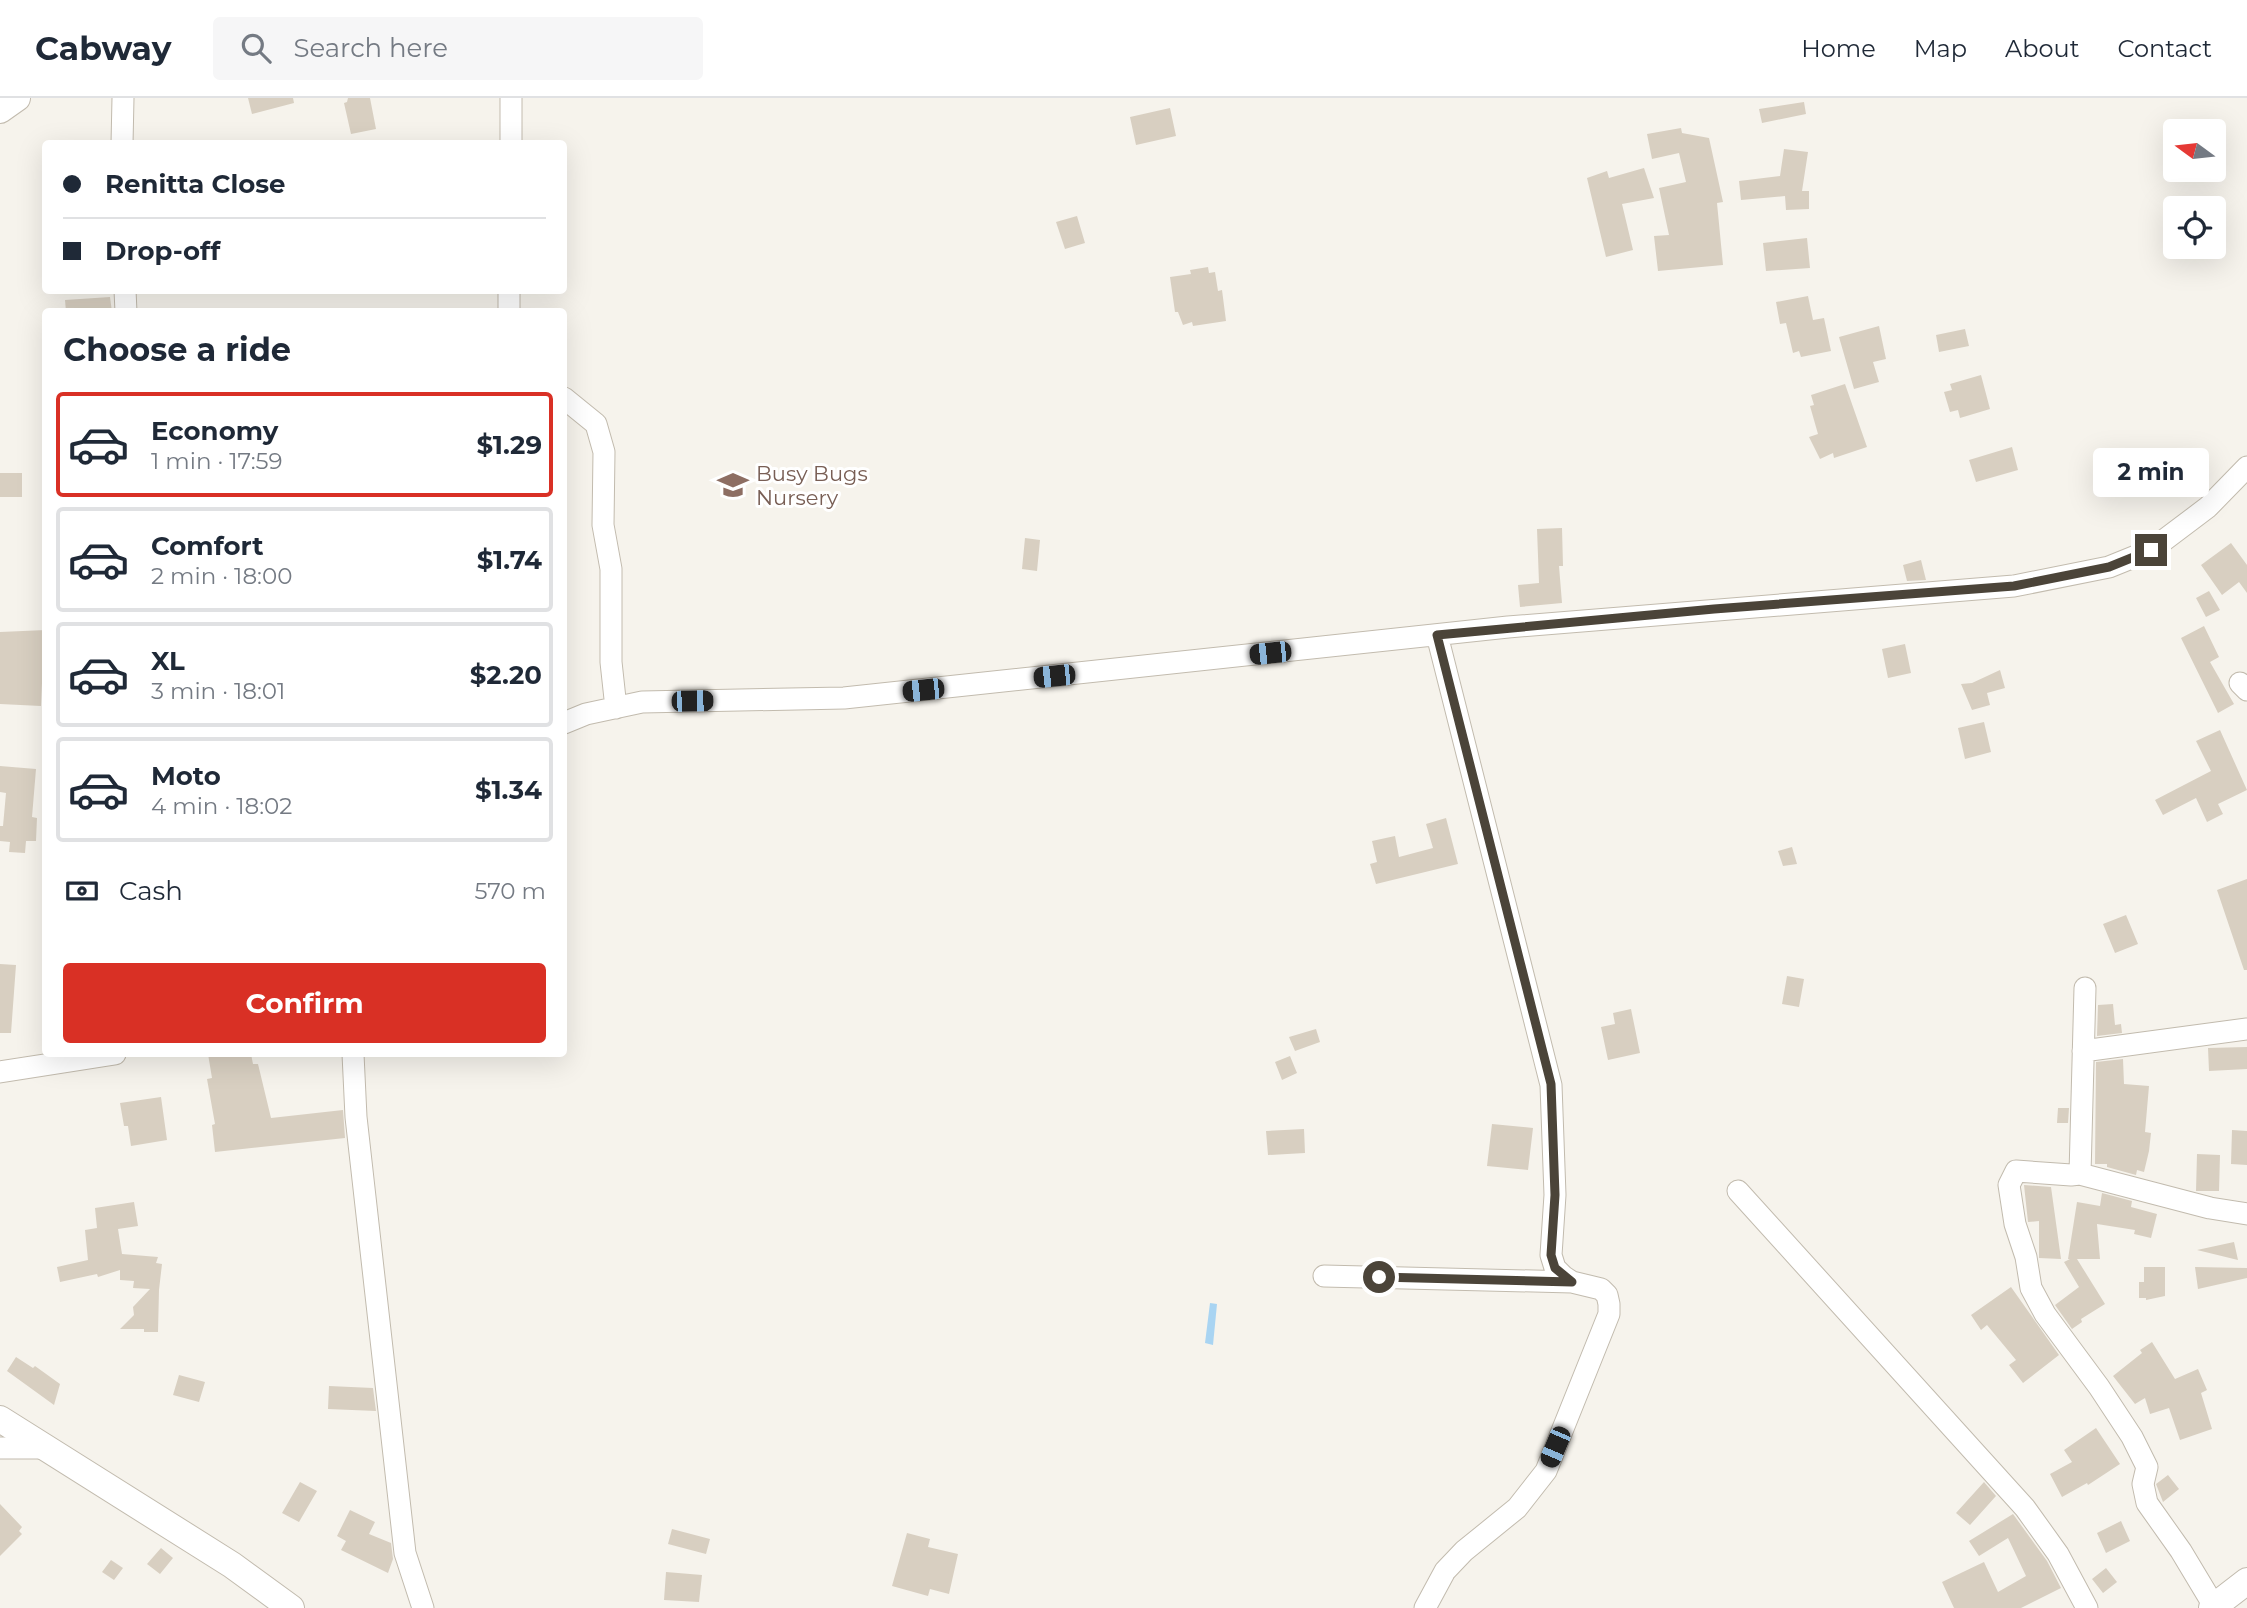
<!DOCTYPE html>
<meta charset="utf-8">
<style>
:root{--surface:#fff;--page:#f6f6f7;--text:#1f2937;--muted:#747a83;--line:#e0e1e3;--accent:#d93025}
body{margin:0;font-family:Montserrat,sans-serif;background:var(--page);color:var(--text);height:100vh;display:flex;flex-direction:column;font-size:26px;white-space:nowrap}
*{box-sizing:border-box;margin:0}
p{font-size:23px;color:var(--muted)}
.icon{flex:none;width:38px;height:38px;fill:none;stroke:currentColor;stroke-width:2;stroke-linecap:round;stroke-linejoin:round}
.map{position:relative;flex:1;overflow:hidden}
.panel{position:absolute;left:42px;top:210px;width:525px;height:749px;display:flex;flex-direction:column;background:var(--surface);border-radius:7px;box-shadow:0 7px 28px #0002}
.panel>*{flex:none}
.guide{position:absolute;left:42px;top:42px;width:525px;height:154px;border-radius:7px;box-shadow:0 7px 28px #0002;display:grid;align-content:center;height:154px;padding:0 21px;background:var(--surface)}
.needle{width:46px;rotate:285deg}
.buttons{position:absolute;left:2163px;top:21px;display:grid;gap:14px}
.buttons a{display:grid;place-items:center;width:63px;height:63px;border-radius:7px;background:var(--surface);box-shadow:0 7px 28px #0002;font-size:35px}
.end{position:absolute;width:32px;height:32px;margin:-16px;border:9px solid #4b4439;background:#fff;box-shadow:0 0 0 4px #fff}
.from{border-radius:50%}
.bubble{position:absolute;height:49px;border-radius:7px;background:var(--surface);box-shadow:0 7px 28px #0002;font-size:23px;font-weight:700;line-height:49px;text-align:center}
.car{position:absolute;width:21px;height:42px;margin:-21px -10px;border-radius:9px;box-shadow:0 0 5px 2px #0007;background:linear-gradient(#222 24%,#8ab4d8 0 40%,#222 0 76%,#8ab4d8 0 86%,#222 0)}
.guide b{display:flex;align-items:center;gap:24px;height:66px;font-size:26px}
.guide b+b{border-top:2px solid var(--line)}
.guide i{width:18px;height:18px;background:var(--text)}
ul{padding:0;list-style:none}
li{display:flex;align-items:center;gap:21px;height:105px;margin:0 14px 10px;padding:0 7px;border:4px solid var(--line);border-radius:7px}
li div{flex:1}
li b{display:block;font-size:26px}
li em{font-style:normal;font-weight:700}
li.active{border-color:var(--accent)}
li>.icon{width:63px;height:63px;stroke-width:1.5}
h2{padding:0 21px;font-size:32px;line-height:84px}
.pay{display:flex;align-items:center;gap:18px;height:77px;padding:0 21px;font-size:26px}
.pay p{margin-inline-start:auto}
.button{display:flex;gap:14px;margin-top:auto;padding:14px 21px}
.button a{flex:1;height:80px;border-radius:7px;background:var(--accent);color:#fff;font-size:28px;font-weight:700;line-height:80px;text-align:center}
header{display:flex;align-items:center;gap:42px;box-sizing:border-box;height:98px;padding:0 35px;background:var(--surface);border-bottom:2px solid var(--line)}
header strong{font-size:33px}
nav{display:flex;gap:38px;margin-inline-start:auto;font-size:24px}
.search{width:490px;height:63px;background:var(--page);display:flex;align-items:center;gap:18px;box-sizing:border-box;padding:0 24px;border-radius:7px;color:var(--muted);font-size:26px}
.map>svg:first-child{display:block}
</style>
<header>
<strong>Cabway</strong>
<div class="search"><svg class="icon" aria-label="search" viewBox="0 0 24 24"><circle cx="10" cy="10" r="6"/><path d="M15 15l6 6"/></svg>Search here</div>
<nav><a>Home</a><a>Map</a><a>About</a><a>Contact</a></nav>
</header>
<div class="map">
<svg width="2247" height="1510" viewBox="0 0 2247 1510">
<rect width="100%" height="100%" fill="#f6f3ec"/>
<path fill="#a9d4f2" d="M1210,1205L1217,1206L1213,1247L1205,1245Z"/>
<path fill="#d8cfc1" d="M248,0H293L294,5L252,16Z
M348,0H370L376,31L351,36L344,5L347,4Z
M1804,4L1806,16L1762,25L1759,11Z
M1170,10L1176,38L1136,47L1130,19Z
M1681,30L1682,35L1709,40L1723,104L1717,105L1723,167L1658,173L1654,138L1669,137L1659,90L1686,84L1679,55L1652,61L1647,36Z
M1784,51L1808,54L1802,93H1809V111L1786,112L1785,98L1741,102L1739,83L1780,78Z
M1644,70L1654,100L1622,106L1633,152L1606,159L1587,80L1607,73L1609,80Z
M1077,118L1085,145L1065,151L1056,124Z
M1807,140L1810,170L1766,173L1763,145Z
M1208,169L1209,175L1215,174L1218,193L1222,192L1226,223L1193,228L1192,224L1183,227L1178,214H1175L1170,179L1191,176L1190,172Z
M1808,198L1813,222L1824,220L1831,253L1801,259L1799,253L1793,255L1786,225L1780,226L1776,204Z
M110,199L112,214H66L65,202Z
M1879,228L1886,261L1873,264L1879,284L1854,291L1839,239Z
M1965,231L1969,248L1939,254L1936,237Z
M1981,277L1990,311L1960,320L1958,312L1950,314L1944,294L1952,292L1950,286Z
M1845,286L1867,349L1834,360L1833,355L1820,361L1809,339L1818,336L1810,308L1814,307L1811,297Z
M2012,349L2018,372L1976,384L1969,362Z
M0,375H22V399H0Z
M1562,430L1563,468H1559L1562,505L1520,509L1518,487L1539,485L1537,431Z
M1025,440L1040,442L1037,473L1022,471Z
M2231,445L2247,467V495L2239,484L2222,497L2201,467Z
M1921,462L1926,482L1907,483L1903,467Z
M2209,493L2220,512L2206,519L2196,500Z
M2204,528L2219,559L2210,564L2234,606L2218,615L2181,540Z
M46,532V561L43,562L41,608L0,606V534Z
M1905,546L1911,575L1888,580L1882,551Z
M2000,572L2005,590L1987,595L1990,607L1972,612L1961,586L1972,585Z
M1984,624L1991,654L1965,661L1958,630Z
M2220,632L2247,692L2218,706L2223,716L2207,724L2196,700L2163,717L2155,702L2211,673L2196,643Z
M0,668L36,671L32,719L37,720L36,743H26L25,755L9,754L10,744L0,743V728H3L6,695L0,694Z
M1446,720L1458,766L1376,786L1370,766L1377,764L1372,743L1395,738L1399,759L1433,750L1426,726Z
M1792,749L1797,766L1783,768L1778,753Z
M2247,781V872H2244L2217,792Z
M2126,817L2138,846L2115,855L2103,826Z
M0,866L16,867L11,935H0Z
M1787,878L1804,881L1799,909L1782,906Z
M2113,906L2115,927L2121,926L2122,935L2097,938L2098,907Z
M1631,911L1640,955L1608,962L1601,929L1615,926L1613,915Z
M1316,931L1320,944L1295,953L1289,939Z
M2247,949V971L2209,973L2208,950Z
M208,956H230V959L251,956L253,966H258L271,1020L343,1012L345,1040L215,1054L212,1027L215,1026L207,981L212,980Z
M1290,958L1297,975L1282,982L1275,964Z
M2123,961L2124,986L2149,988L2145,1034L2151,1035L2149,1053L2144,1074L2137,1072L2136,1077L2107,1069V1066H2095L2096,964Z
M161,999L167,1042L131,1048L128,1028H124L120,1005Z
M2058,1010H2069L2068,1025H2057Z
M1492,1026L1533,1030L1528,1072L1487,1068Z
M1304,1031L1305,1055L1268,1057L1266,1033Z
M2232,1032L2247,1033V1067L2231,1066Z
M2197,1056L2220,1057L2219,1093H2196Z
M2024,1087L2051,1089L2061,1161L2039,1160V1123L2028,1124Z
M2102,1095L2132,1103L2131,1109L2157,1116L2151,1140L2134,1136L2135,1132L2097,1126L2100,1161H2077L2105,1206L2081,1221L2082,1224L2072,1231L2055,1207L2079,1189L2064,1164L2070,1161H2068L2077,1104L2100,1108Z
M134,1104L138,1128L118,1131L122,1156L158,1159L156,1165L162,1166L159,1192L158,1234H144V1231H120L134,1217L133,1209L150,1191L133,1190L134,1183L120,1182V1172L98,1179L97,1176L60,1184L57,1169L88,1162L85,1132L97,1130L95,1110Z
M2234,1144L2238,1162L2197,1152Z
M2144,1169H2165V1198L2146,1202V1200H2139V1184H2144Z
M2195,1169L2247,1170V1180L2198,1191Z
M2011,1189L2059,1257L2023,1285L2009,1267L2016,1262L1987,1227L1981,1232L1971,1217Z
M2152,1244L2175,1281L2198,1271L2207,1292L2201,1295L2212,1331L2180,1342L2169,1310L2150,1316L2145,1300L2135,1306L2113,1278L2142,1255L2140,1252Z
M16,1259L33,1270L35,1268L60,1286L54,1307L7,1273Z
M179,1277L205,1284L199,1304L173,1297Z
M329,1288L373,1290L376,1313L328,1311Z
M2096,1330L2120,1366L2088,1387L2087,1385L2062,1399L2050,1376L2072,1364L2064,1352Z
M2168,1377L2179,1391L2163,1404L2156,1386Z
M300,1384L317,1393L299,1424L282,1415Z
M1984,1384L1996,1398L1970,1427L1956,1415Z
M0,1406L22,1429L19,1433L22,1436L0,1458Z
M350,1412L375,1424L369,1436L391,1445L393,1461L388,1475L341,1452L346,1443L337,1438Z
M2013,1416L2047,1463L2061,1490L2021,1510H1954L1942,1484L1984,1464L1998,1494L2026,1478L2008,1440L1979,1458L1969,1443Z
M2121,1423L2130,1443L2106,1455L2097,1435Z
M672,1431L710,1441L706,1456L668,1446Z
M907,1435L930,1441L928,1449L958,1456L949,1496L930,1491L928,1498L892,1488Z
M161,1450L173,1460L160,1476L147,1466Z
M111,1462L123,1470L114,1482L102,1474Z
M2106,1470L2117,1484L2103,1495L2092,1481Z
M666,1474L702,1477L699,1504L664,1502Z"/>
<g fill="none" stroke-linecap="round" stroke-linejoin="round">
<g stroke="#c2bbae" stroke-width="23">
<path id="minor" d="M122,46L123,0
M511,46V0
M125,192L126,214
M509,192V214
M564,300L596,326L604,354L603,427L611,471V564L616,610
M2240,585L2247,592
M564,625L586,616L642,604L844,600L1508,529L2014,488L2109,469L2151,452L2208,409L2247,369
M2083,953L2247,931
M353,956L356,1019L405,1455L423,1510
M0,974L115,956
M2080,1076L2085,890
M1738,1093L2025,1410L2058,1456L2087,1510
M1324,1178L1572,1184
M0,1350H44
M2214,1508L2181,1453L2147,1405L2143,1386L2147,1369L2132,1339L2099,1289L2045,1216L2031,1190L2026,1159L2015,1126L2009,1087L2016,1073L2071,1077L2080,1076L2210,1110L2247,1116
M1425,1510L1445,1473L1464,1453L1517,1410L1546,1373L1609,1216V1206L1607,1197L1601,1191L1572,1184L1563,1178L1555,1170L1551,1157L1555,1097L1551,987L1437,537"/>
</g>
<g stroke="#c2bbae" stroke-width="28">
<path id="tertiary" d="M0,12L17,0
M0,1321L232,1467L291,1510
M2212,1510L2247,1483"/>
</g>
<use href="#minor" stroke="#fff" stroke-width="21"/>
<use href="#tertiary" stroke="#fff" stroke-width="26"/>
</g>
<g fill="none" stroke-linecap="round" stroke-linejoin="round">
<path stroke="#4b4439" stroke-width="9" d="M1379,1179L1572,1184L1555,1170L1551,1157L1555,1097L1551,986L1437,537L1714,511L2014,488L2109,469L2151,452"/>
</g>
<defs>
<g id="school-bare" transform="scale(2.415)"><path d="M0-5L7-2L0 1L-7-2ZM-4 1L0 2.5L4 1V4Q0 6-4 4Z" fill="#8d6e63" stroke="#fff" stroke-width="2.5" paint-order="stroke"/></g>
</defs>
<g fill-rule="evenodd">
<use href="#school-bare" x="733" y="387"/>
</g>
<g text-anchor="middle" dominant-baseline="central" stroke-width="6" stroke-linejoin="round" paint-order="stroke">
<g font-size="21" fill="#785e54" stroke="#fff" text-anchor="start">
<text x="756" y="375">Busy Bugs<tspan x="756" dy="24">Nursery</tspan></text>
</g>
</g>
</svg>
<div class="buttons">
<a><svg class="needle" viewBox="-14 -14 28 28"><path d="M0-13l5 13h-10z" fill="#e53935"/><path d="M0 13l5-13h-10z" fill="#747a83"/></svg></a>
<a><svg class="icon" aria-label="locate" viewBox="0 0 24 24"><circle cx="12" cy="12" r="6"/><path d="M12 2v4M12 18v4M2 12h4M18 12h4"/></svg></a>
</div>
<i class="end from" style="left:1379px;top:1179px"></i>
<i class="end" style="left:2151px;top:452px"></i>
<div class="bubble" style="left:2093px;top:350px;width:116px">2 min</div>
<i class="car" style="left:1270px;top:555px;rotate:264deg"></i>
<i class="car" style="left:1054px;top:578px;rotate:264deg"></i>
<i class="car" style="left:923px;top:592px;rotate:264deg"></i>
<i class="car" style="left:692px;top:603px;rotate:89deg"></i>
<i class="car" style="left:1555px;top:1349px;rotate:203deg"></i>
<div class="guide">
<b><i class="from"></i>Renitta Close</b>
<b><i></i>Drop-off</b>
</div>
<section class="panel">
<h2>Choose a ride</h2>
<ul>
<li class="active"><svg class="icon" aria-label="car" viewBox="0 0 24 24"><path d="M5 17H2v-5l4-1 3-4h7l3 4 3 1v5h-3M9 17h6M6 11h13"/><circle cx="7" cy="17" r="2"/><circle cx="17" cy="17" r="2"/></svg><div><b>Economy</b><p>1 min · 17:59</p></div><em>$1.29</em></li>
<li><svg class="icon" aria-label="car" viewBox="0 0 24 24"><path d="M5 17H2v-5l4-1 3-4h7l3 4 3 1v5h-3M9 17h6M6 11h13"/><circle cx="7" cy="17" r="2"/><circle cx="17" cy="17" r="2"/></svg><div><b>Comfort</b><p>2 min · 18:00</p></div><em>$1.74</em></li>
<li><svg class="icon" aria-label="car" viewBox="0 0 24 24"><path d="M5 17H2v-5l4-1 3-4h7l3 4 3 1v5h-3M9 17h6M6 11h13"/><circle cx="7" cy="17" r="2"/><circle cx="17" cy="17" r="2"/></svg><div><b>XL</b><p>3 min · 18:01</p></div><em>$2.20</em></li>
<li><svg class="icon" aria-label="car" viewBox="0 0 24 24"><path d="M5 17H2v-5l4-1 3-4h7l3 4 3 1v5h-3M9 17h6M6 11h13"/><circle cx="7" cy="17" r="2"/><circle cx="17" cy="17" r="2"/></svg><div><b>Moto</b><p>4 min · 18:02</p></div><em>$1.34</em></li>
</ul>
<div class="pay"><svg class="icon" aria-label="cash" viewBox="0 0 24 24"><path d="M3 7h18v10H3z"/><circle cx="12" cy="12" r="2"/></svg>Cash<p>570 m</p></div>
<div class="button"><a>Confirm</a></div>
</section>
</div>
